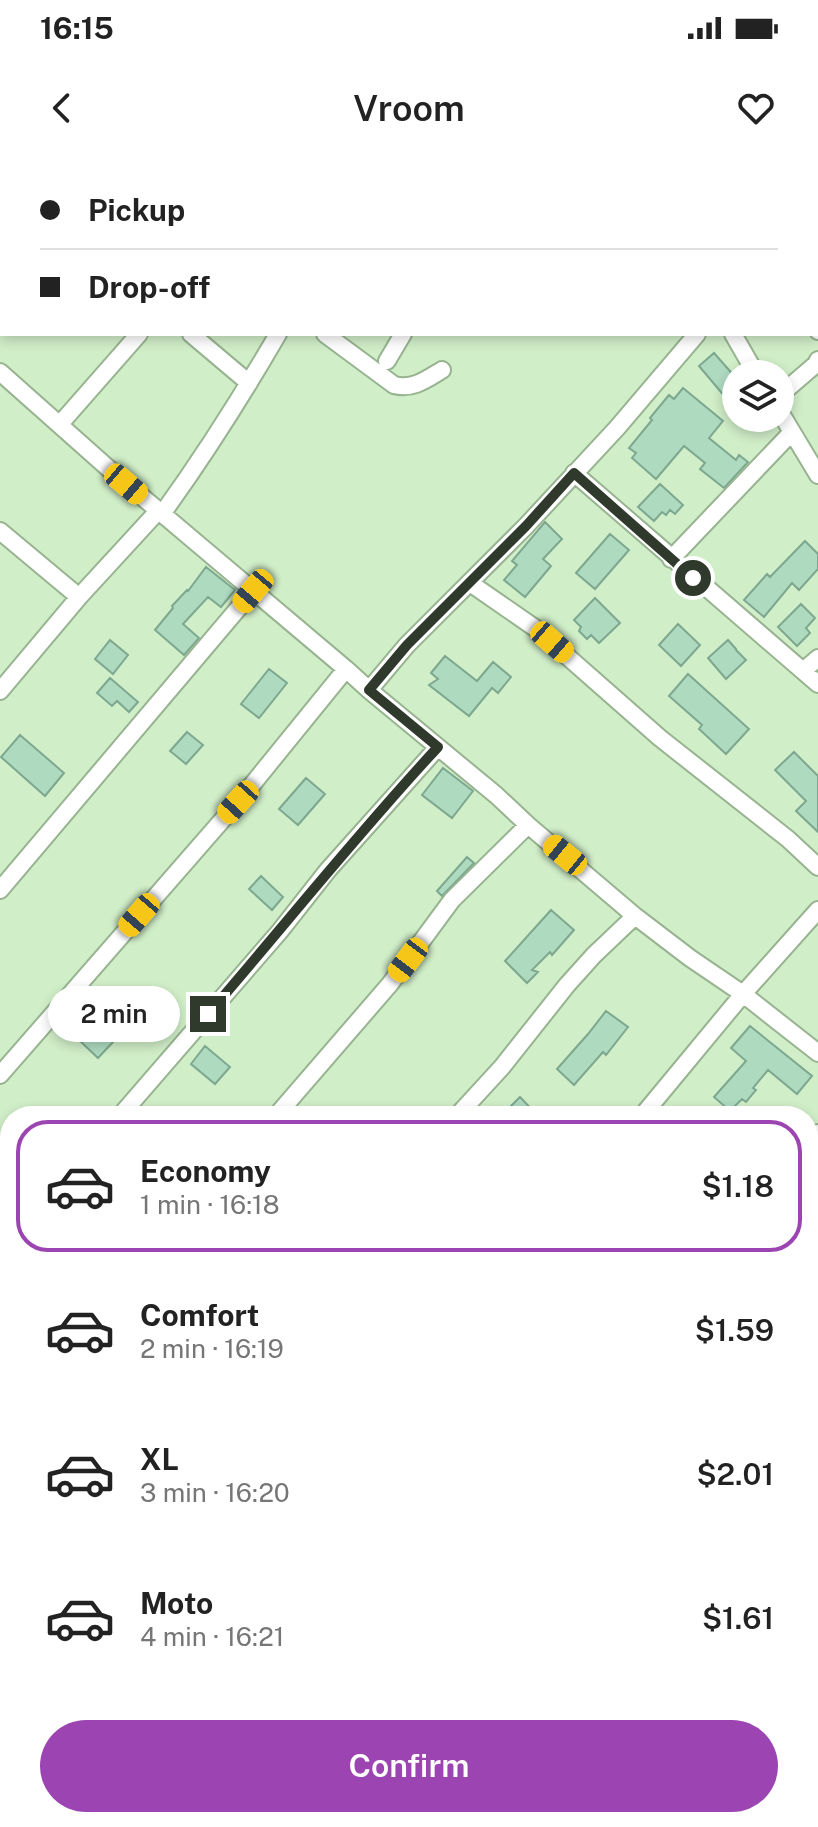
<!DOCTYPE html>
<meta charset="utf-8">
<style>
:root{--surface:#fff;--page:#f6f6f6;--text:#222;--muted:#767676;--line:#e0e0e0;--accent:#9c45b2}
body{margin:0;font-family:"Public Sans",sans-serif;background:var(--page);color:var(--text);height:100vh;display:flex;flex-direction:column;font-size:30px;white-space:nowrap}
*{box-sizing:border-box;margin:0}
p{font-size:26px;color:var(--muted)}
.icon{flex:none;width:44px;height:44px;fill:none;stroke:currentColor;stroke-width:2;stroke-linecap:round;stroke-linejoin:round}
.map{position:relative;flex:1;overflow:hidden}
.drawer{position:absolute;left:0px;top:946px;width:818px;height:722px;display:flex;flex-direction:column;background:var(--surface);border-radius:32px 32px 0 0;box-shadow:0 4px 12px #0003}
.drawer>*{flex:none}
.hud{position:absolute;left:0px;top:0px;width:818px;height:176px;box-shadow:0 4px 12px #0003;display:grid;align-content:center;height:176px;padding:0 40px;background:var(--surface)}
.controls{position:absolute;left:722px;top:200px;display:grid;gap:16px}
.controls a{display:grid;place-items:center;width:72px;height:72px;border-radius:50%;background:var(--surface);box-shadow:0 4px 12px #0003;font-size:40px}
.end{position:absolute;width:36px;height:36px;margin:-18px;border:10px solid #2f3a2c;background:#fff;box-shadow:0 0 0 4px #fff}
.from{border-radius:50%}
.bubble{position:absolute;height:56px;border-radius:28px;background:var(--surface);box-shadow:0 4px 12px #0003;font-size:26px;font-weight:600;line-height:56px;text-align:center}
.car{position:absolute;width:24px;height:48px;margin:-24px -12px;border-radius:10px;box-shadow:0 0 6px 2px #0007;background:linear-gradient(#f5c518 24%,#345 0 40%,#f5c518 0 76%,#345 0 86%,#f5c518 0)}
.hud b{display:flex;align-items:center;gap:28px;height:76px;font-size:30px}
.hud b+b{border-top:2px solid var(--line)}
.hud i{width:20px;height:20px;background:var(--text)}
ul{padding:14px 0 0;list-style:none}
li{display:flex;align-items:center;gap:24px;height:132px;margin:0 16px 12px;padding:0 24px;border:4px solid transparent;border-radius:32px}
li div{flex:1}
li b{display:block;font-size:30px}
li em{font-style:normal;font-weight:600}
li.current{border-color:var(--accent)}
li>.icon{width:72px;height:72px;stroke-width:1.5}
.primary-button{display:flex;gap:16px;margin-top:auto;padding:16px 40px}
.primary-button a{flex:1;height:92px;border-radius:48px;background:var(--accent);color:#fff;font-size:32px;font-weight:600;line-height:92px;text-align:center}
.status{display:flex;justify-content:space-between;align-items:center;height:56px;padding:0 40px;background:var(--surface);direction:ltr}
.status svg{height:22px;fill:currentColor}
header{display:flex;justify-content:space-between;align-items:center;height:104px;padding:0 40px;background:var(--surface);font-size:36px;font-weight:600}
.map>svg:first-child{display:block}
</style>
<div class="status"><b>16:15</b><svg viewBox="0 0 49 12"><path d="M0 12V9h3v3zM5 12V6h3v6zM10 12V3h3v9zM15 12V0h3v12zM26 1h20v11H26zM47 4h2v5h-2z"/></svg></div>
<header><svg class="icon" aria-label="back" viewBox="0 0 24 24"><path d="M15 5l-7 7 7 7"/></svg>Vroom<svg class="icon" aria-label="heart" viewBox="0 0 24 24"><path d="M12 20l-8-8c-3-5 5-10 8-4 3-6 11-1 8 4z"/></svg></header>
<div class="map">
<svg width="818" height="1667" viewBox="0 0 818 1667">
<rect width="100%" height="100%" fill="#d0eec8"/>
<path fill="#aedac0" stroke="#7da88f" stroke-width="2" d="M714,193L736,218V229L726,238L699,206Z
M683,228L723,261L709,278L736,300L739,295L748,302L724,328L700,309L705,303L684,286L656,319L632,298L636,293L629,288L652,260L650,258L669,235L674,239Z
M660,324L683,345L675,354L670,350L666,355L662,352L654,361L638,347Z
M545,362L562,379L543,399L551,406L525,437L504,420L517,405L512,401Z
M610,374L629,390L595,429L576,413Z
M805,381L818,394V409L799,430L792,423L764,457L744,440L767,414L770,417Z
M206,407L235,430L221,447L208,437L183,464L199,478L184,495L155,470L173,448L172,446L187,430L188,431Z
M595,438L620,463L599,483L591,475L587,479L579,471L581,467L574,460Z
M801,444L815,458L806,468L810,473L797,486L778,467Z
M678,464L700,485L681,506L659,485Z
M110,480L128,495L113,514L95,499Z
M728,480L736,489V490L746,500L726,519L708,498Z
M445,496L477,521L493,502L511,517L498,533L492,528L469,556L429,525L438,519L431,513Z
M269,509L287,523L259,558L241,544Z
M688,514L749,569L726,594L699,569L702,565L669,536Z
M110,518L138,542L129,552L117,541L112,546L97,533Z
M187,572L203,585L186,604L170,591Z
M20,575L64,613L45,636L1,597Z
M794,592L818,616V672L796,651L806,641L775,610Z
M443,608L473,631L452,658L422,635Z
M306,618L325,634L298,665L279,649Z
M467,697L474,703L442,736L437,731Z
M261,716L283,737L272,750L249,729Z
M551,750L574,770L552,795L550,792L532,810L538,812L527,823L505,801Z
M108,847L128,866L98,898L80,881L84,877L79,872L85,866L79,861L89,851L92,854L96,849L102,854Z
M606,851L628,867L606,895L603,892L574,925L557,909L588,874Z
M750,866L812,916L797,934L768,910L753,928L756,930L746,942L742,939L730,951L714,937L746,901L731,888Z
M205,886L230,907L215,924L191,904Z
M520,937L538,956H501Z
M808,1017L818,1027V1073L808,1064Z
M0,1432L10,1441V1488L0,1500Z
M808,1452L818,1464V1499L808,1490Z"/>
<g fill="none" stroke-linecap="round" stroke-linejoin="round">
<g stroke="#97b390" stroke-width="20">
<path id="minor" d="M251,0L252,2
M645,0L646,2
M400,2L403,0
M816,14L818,18
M816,167L818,171
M191,174L249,223
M325,174L394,225C413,230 427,219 442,210
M733,174L756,214
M387,201L403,174
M0,212L108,308L346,509L369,530L496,635L528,665L635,756L690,798L743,834L818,893
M780,235L816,204L818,200
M780,252L818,315
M60,264L139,174
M574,313L818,524
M0,371L79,437
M671,399L792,272
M470,423L535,468L660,578L788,679L818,707
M803,511L818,498
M369,530L407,485L526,366L617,268L697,174
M0,531L79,437L158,351L162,354C204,296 242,236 278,174
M0,730L253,431
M0,915L238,642L346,509
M120,956L280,771L328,710L438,587
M276,956L390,824L452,740L528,665
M457,956L502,907L567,825L594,795L635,756
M642,956L743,834L818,750
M808,984L818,973
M0,1093L10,1082
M808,1191L818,1179
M0,1268L10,1257
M808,1312L818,1301
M0,1323L10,1332
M808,1437L818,1444
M0,1535L10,1522
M808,1613L814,1667
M81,1667L88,1658
M197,1667L205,1658
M359,1667L366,1658
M552,1667L560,1658
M719,1667L728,1658"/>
</g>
<use href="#minor" stroke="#fff" stroke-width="16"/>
</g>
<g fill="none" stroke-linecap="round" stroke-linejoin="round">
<path stroke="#2f3a2c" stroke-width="10" d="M208,854C285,765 358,673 438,587L369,530L407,485L526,366L574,313L693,418"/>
</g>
</svg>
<div class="controls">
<a><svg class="icon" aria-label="layers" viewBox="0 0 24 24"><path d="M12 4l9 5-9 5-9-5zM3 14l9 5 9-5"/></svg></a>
</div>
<i class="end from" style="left:693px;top:418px"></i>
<i class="end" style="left:208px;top:854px"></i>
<div class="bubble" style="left:48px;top:826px;width:132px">2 min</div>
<i class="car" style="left:126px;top:324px;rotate:130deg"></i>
<i class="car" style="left:253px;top:431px;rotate:220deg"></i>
<i class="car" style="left:552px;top:482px;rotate:131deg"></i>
<i class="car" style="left:238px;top:642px;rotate:222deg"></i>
<i class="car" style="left:565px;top:695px;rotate:309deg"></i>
<i class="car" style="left:139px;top:755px;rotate:221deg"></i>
<i class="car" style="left:408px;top:800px;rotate:217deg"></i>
<div class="hud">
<b><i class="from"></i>Pickup</b>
<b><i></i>Drop-off</b>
</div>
<section class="drawer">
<ul>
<li class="current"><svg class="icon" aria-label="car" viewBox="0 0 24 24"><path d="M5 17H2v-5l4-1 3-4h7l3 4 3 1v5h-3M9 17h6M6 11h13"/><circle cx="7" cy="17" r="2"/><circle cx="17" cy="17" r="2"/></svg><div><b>Economy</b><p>1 min · 16:18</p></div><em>$1.18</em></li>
<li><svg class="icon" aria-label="car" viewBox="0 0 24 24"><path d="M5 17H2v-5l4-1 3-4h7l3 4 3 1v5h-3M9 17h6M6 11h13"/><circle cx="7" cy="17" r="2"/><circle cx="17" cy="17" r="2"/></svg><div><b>Comfort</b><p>2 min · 16:19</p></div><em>$1.59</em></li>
<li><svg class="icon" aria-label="car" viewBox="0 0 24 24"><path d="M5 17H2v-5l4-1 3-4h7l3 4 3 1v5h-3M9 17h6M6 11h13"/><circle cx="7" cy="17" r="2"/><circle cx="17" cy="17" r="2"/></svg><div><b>XL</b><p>3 min · 16:20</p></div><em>$2.01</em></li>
<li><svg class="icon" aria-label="car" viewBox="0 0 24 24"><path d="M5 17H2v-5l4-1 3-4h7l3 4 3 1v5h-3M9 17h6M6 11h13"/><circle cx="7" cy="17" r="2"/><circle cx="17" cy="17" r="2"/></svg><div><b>Moto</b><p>4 min · 16:21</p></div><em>$1.61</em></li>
</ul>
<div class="primary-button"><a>Confirm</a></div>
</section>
</div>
